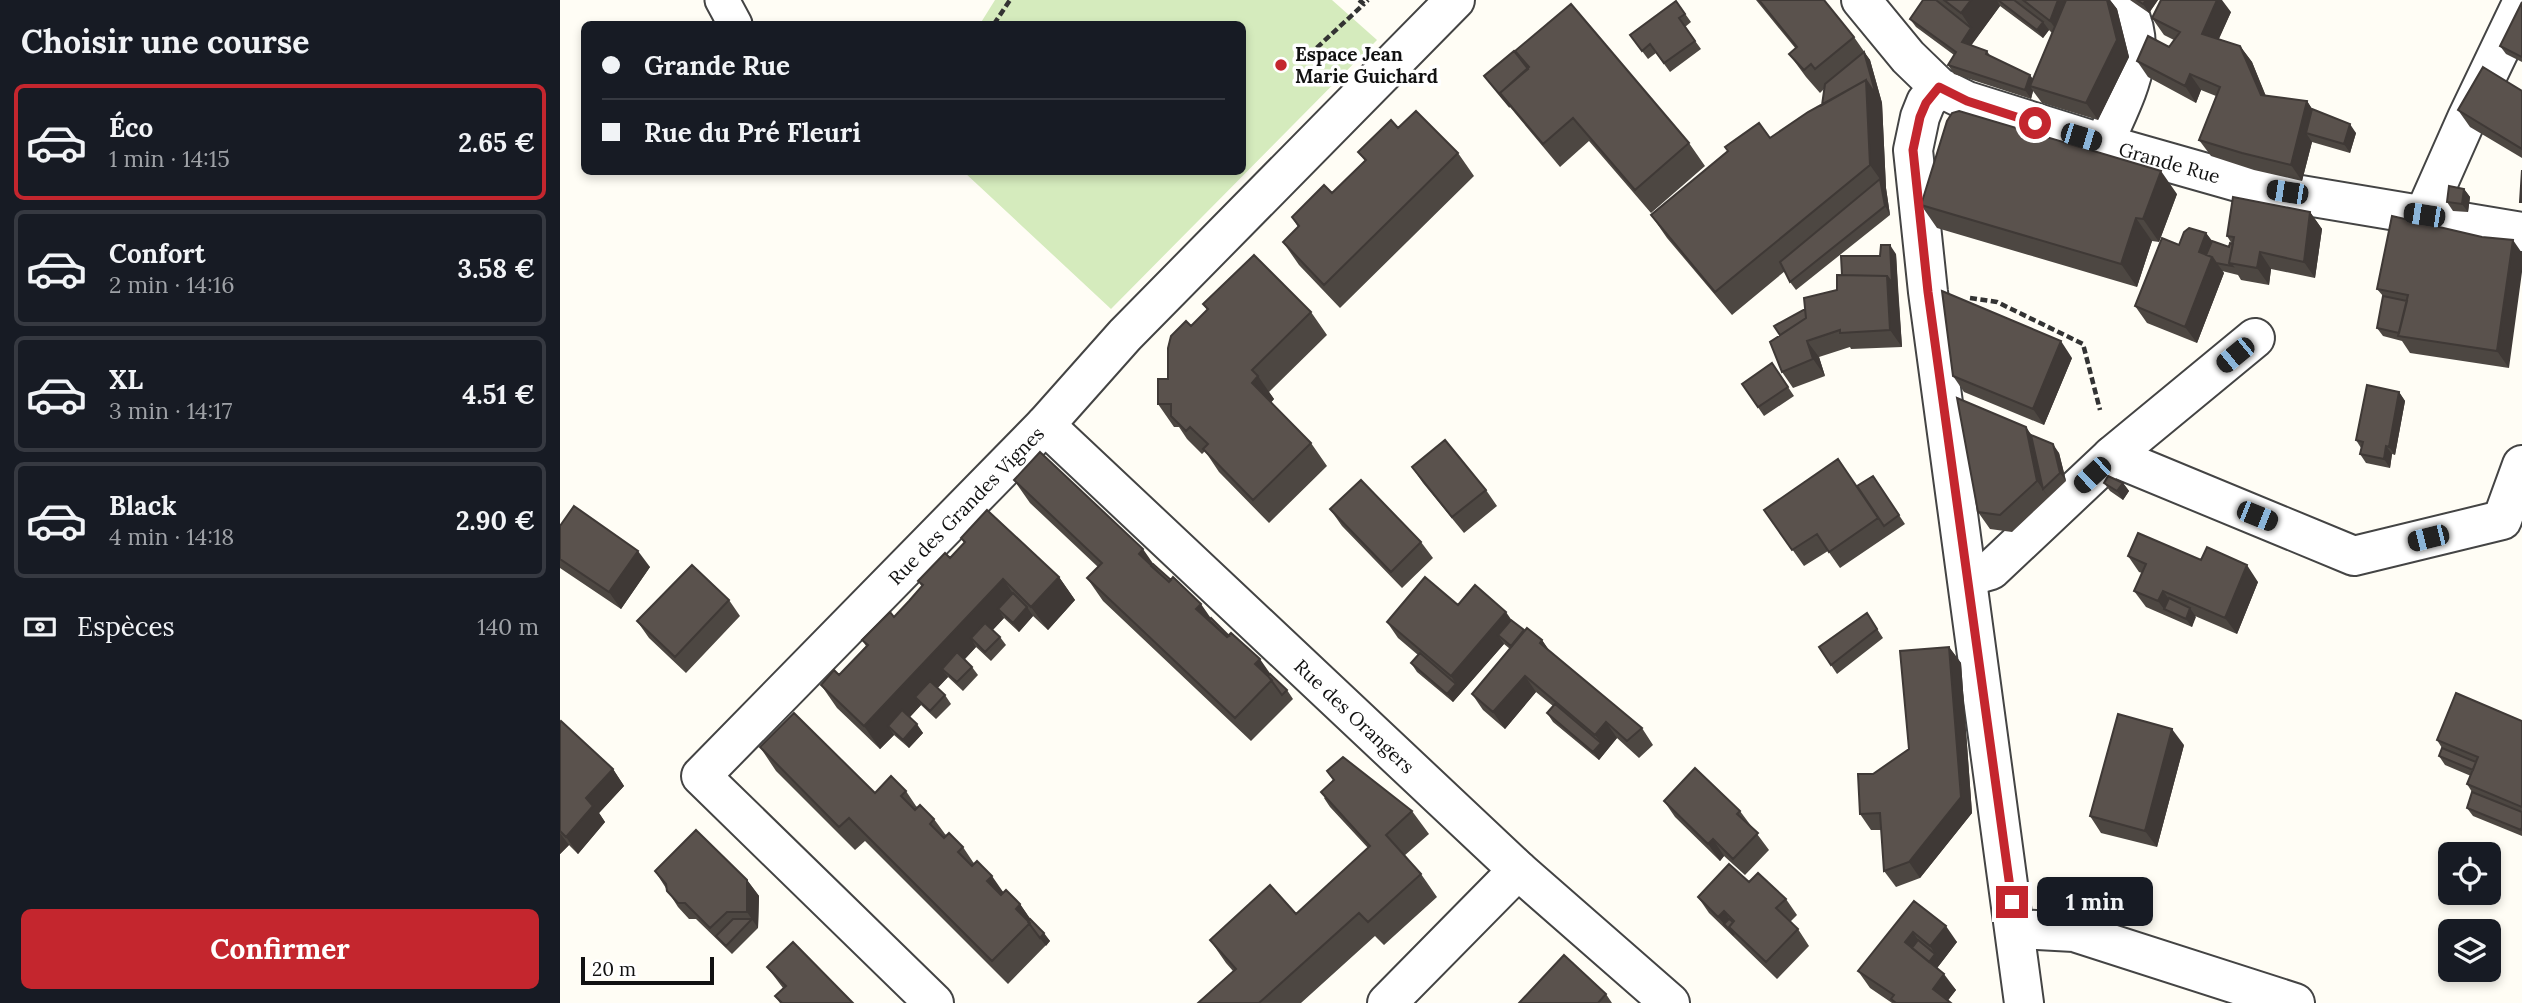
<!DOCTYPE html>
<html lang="fr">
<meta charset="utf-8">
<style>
:root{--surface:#171b24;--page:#20242c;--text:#f1f3f6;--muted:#9ea1a6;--line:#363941;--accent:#c4262e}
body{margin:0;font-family:Lora,serif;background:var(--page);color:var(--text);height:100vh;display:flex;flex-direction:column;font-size:26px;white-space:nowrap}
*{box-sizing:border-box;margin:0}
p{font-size:23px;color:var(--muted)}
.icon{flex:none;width:38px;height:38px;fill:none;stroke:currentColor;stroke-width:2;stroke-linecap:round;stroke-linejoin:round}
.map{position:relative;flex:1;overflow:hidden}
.side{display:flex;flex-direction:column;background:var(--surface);width:560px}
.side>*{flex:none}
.top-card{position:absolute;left:21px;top:21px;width:665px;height:154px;border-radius:10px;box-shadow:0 4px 10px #0003;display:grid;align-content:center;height:154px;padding:0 21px;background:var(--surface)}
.fabs{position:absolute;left:1878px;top:842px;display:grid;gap:14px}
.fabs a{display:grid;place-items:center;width:63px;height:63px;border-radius:10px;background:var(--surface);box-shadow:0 4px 10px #0003;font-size:35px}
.scale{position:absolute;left:21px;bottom:18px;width:133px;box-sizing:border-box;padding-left:7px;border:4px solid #111;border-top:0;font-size:19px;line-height:24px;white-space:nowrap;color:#111;-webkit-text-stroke:5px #fff;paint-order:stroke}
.end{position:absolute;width:32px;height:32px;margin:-16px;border:9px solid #c4262e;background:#fff;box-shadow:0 0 0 4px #fff}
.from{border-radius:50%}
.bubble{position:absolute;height:49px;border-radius:10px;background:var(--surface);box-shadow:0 4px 10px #0003;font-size:23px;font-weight:800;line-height:49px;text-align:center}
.car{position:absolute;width:21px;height:42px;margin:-21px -10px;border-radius:9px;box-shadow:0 0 5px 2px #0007;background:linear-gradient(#222 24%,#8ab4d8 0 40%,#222 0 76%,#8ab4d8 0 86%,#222 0)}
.top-card b{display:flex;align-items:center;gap:24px;height:66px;font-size:26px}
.top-card b+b{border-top:2px solid var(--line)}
.top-card i{width:18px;height:18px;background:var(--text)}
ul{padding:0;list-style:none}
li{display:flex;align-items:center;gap:21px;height:116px;margin:0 14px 10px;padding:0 7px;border:4px solid var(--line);border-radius:10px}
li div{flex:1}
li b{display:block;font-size:26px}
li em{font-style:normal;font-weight:800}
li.selected{border-color:var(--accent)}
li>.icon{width:63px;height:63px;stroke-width:1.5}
h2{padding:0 21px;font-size:32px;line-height:84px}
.pay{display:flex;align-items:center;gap:18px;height:77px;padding:0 21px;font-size:26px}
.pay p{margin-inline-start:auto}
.cta{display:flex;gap:14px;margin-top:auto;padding:14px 21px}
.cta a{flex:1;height:80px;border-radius:10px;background:var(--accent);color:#fff;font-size:28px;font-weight:800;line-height:80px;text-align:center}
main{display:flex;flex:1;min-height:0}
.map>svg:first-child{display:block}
</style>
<main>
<section class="side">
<h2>Choisir une course</h2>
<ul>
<li class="selected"><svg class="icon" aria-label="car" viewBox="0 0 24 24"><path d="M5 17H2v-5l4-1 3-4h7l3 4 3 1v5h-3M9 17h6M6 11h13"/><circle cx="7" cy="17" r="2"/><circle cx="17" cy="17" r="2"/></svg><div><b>Éco</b><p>1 min · 14:15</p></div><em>2.65 €</em></li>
<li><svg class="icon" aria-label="car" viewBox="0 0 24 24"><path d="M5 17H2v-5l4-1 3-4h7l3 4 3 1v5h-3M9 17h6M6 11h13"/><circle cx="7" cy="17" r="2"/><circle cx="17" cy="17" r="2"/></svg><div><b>Confort</b><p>2 min · 14:16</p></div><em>3.58 €</em></li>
<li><svg class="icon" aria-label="car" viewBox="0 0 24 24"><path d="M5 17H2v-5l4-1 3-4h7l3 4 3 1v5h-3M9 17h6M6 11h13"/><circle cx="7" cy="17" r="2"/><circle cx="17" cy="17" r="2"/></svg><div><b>XL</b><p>3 min · 14:17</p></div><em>4.51 €</em></li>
<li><svg class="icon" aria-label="car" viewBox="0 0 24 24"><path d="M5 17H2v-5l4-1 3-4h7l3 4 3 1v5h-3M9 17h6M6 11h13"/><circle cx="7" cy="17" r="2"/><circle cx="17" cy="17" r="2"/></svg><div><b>Black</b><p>4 min · 14:18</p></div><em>2.90 €</em></li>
</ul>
<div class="pay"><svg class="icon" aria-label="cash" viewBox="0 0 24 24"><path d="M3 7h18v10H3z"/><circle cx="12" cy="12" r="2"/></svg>Espèces<p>140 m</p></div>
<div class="cta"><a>Confirmer</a></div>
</section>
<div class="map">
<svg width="1962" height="1003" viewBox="0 0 1962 1003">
<rect width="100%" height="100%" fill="#fffdf5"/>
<path fill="#d5ebbd" d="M435,0H772L817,40L551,309L404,172H682V24H420Z"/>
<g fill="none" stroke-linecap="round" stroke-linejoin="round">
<g stroke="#444" stroke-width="37">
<path id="pedestrian" d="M162,0L175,24"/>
</g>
<g stroke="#444" stroke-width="42">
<g id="minor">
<path d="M1379,87L1366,102L1360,117L1353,150L1368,292L1464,1003"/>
<path d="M1544,144C1563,97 1595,49 1561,0"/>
<path d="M1864,215L1907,118L1962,3"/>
<path id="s1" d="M485,425L958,870L1110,1003"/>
<path d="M1552,456L1695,338"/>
<path d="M1407,577L1431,570L1552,456L1794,556L1942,520L1962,465"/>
<path d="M1456,929L1514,932L1735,1003"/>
<path id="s2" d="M374,1003L141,776L485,425L565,335L895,0"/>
<path d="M827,1003L958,870"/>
</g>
</g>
<g stroke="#444" stroke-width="42">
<g id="tertiary">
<path id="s3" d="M1301,0L1348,57L1379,87L1407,101L1544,144L1699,188L1962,232"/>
</g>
</g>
<path stroke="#333" stroke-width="4.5" stroke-dasharray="7 3.5" stroke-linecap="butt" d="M799,0L804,4L808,0
M434,24L450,0
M749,55L804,4
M1410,298L1437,302L1523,344L1540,410"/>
<use href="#pedestrian" stroke="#fff" stroke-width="33"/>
<use href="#minor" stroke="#fff" stroke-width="38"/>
<use href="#tertiary" stroke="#fff" stroke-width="38"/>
</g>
<path fill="#4d4742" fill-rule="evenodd" d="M1196,0H1264L1294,37L1310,60L1322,103L1326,188L1330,215L1236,290L1230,282L1225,271L1172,315L1107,238L1091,215L1262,105L1264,89L1260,93L1246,77L1229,54L1236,49Z
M1363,0H1550L1557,9L1569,57L1538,120L1482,103L1473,91L1471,99L1394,74L1388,65L1394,55L1356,27L1350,19ZM1440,6L1483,38L1489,30L1492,33L1473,80L1431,57L1427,51L1411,45Z
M1570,0H1598L1589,13Z
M1116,1L1131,22L1125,27L1141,49L1110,72L1096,53L1088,59L1070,35Z
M1962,2V62L1946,54L1940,46Z
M1671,12L1659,39L1680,46L1692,62L1706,96L1747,101L1752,109L1796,133L1790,153L1752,142L1742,181L1694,170L1651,156L1639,140L1656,96L1641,90L1636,103L1588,77L1577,61L1609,47L1614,40L1604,35L1592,18Z
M955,51L1129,143L1145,166L1091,213L1029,141L1000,167L924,76L963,62Z
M1962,91V158L1910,127L1898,110Z
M838,128L898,153L914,176L780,308L739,265L723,242L738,227L732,217L772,193L805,161L798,152Z
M1904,189L1910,197L1908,212L1893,211L1887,202Z
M1617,194L1599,242L1592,241L1577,287L1377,228L1361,205Z
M1750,212L1762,229L1755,278L1711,269L1709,285L1681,280L1678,275L1662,271L1664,273L1637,343L1587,323L1575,306L1619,245L1646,233L1652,241L1669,247L1672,244L1667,236Z
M1922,237L1949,368L1850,353L1842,341L1823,336L1817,328L1823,296L1817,289Z
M1336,254L1342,347L1291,349L1290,347L1259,357L1265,376L1233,388L1222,372L1220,335L1277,290L1282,275L1320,256Z
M643,304L751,312L767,335L709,392L714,399L711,402L751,443L767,466L709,523L659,472L645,451L642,454L627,439L619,427H614L598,404L631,326L647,310Z
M1512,358L1484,425L1404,392L1393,376Z
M1212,363L1234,396L1204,416L1182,384Z
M1839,392L1845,401L1835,455L1832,454L1830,468L1806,463L1800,454L1801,448L1796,440Z
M1466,427L1471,435L1499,453L1506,481L1452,532L1430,529L1418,512Z
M852,467L926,490L937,506L904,533L863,483Z
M1313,476L1345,524L1280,568L1268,551L1244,566L1204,510L1297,486Z
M454,480L593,564L727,690L733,699L691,741L543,601L527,578L538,567L470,503Z
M1544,483H1563L1569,491L1563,500L1550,491Z
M770,509L861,542L873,558L842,588L782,526Z
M0,526L90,567L61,609L0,568Z
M401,538L499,577L515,600L488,630L473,616L459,632L444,618L433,630L440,637L446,645L431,661L416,647L404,660L412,667L418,675L403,691L388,677L377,688L385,695L391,704L376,719L361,705L350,717L363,733L349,748L334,735L320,749L277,708L261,685L279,675L306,646L302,640L334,617L362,587L358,581L390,558L404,543Z
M1568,556L1641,560L1698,582L1677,634L1635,616L1632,627L1586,607L1574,591L1582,573L1579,572Z
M169,600L180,616L126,673L89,638L77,621Z
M898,605L951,620L965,631L982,640L990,652L1082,728L1093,745L1079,758L1057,738L1039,760L993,722L987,713L993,706L976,692L945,729L923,710L912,694L950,649L944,644L893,702L857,672L851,663L858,655L838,638L827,622Z
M1307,613L1323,638L1277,674L1259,647Z
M1389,647L1401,663L1412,813L1360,878L1336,887L1324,871L1321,830H1311L1300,814L1313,774L1349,749Z
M1962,721V836L1913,816L1907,808L1912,792L1907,784L1911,776L1885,765L1879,756L1882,748L1877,740Z
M0,722L53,769L64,786L39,813L45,822L18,854L9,845L0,854Z
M1624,745L1597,847L1541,833L1530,816Z
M200,747L315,793L346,791L356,806L374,819L385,834L403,847L413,862L442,891L460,904L470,919L490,941L448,984L305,841L295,850L216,771Z
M767,771L852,811L869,834L844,856L861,874L877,897L824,945L815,936L741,1003H638L673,971L666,963L650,940L736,914L808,848L770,807L764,798L765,797L761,792L773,780Z
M1104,801L1180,811L1209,850L1185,875L1164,856L1160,861L1115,817Z
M95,871L187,880L199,896L198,928L172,954L136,919H129L118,907Z
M1189,882L1226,899L1237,915L1230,922L1238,929L1249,946L1217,979L1149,913L1138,897Z
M1354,901L1397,942L1377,968L1396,990L1388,1000L1391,1003H1332L1310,988L1298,971Z
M207,967L293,1003H220L215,996L223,988Z
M1046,994L1052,1003H959Z"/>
<path fill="#3f3936" d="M1411,0H1437L1440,6L1408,50L1402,42L1411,28L1401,13Z
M1498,0H1517L1506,44L1490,21Z
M1547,0H1550L1557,9L1569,57L1538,120L1526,103Z
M1586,0H1598L1589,13L1583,4Z
M1657,0H1662L1671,12L1653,51L1642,34Z
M1483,22L1489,30L1483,38L1477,30Z
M1680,46L1692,62L1712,112L1701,95Z
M1304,52L1310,60L1322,103L1326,188L1330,215L1325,206L1320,179L1310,165Z
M1630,74L1641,90L1636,103L1625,86Z
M1470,75L1476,83L1470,86L1473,91L1471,99L1465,90Z
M1747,101L1758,118L1746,133L1752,142L1742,181L1731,165Z
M1790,124L1796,133L1790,153L1784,144Z
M1601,171L1617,194L1599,242L1583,219Z
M1904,189L1910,197L1908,212L1902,204Z
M1750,212L1762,229L1755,278L1744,262Z
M1576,218L1592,241L1577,287L1561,264Z
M1646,233L1658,249L1654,259L1664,273L1637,343L1625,327L1639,252Z
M1953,240L1962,253V272L1949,368L1937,351Z
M1330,245L1336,254L1338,292L1332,283Z
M1700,252L1711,269L1709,285L1697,268Z
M1327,276L1338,292L1342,347L1330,330Z
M1247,341L1259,357L1265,376L1253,359Z
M1501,341L1512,358L1484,425L1473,409Z
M698,376L714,399L708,406L692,383Z
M1839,392L1845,401L1835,455L1829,447Z
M1466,427L1477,443L1483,489L1489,498L1477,481Z
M1493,444L1499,453L1506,481L1500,473Z
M1826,446L1832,454L1830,468L1824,459Z
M1563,483L1569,491L1563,500L1557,491Z
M583,549L599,572L579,554Z
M78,551L90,567L61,609L49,592Z
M1687,565L1698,582L1677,634L1665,618Z
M499,577L515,600L488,630L471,607Z
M443,579L459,602L438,609L444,618L418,645L411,638L416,647L390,675L382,669L388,677L363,704L355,697L361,705L335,733L328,726L334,735L320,749L304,726Z
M1603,591L1615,607L1604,609L1598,601Z
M641,604L657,627L636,609Z
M467,607L473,616L459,632L453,623Z
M1630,608L1636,617L1632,627L1626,619Z
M946,612L957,628L938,635L944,644L893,702L887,694L896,684L891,676Z
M982,640L993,656L980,643Z
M1389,647L1401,663L1412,813L1360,878L1349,862Z
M700,659L716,682L695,664Z
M965,676L976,692L945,729L933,712Z
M1046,722L1057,738L1039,760L1033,752L1041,743L1035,735Z
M357,724L363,733L349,748L343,740Z
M1612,729L1624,745L1597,847L1585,831Z
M53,769L64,786L39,813L45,822L18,854L6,837L26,798Z
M0,833L9,845L0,854Z
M1153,839L1164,856L1160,861L1148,844Z
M432,876L448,899L445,903L427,881Z
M187,880L199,896L198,928L187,912Z
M460,904L476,927L452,910Z
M1164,911L1175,927L1164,924L1158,917Z
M1386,926L1397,942L1381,963L1370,946Z
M1353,932L1364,949L1358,956L1345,942Z
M484,933L490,941L486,946L480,938Z
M1375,954L1381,963L1374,972L1368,964Z
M1384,974L1396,990L1386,1003L1373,989Z"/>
<path fill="#5a524d" stroke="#3f3936" stroke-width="2" d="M1199,0H1264L1294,37L1255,69L1251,64L1244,70L1229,54L1237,47Z
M1363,0H1376L1411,28L1402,42L1427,51L1426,54L1470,75L1465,90L1388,65L1396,52L1350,19Z
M1384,0H1411L1401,13Z
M1438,0H1454L1483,22L1477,30Z
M1463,0H1498L1490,21Z
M1506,0H1547L1557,40L1526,103L1470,86Z
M1577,0H1586L1583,4Z
M1601,0H1657L1642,34L1680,46L1701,95L1747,101L1731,165L1682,153L1639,140L1660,87L1630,74L1625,86L1577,61L1588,36L1609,47L1620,32L1592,18Z
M1116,1L1125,14L1119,18L1135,41L1104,63L1090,44L1082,51L1070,35Z
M1962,2V57L1940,46Z
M1011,4L1129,143L1075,190L1013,118L983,144L940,93L969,67L955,51Z
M954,51L968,69L940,93L950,107L924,76Z
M1304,52L1316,95L1306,80L1262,105L1265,84Z
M1923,67L1962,91V149L1898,110Z
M1306,80L1310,165L1155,292L1091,215L1168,151L1165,147L1199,123L1210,138L1248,112Z
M1752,109L1790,124L1784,144L1746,133Z
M856,111L898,153L764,285L723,242L739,226L732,217L764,185L772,193L806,160L798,152L831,120L838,128Z
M1399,111L1601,171L1583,219L1576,218L1561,264L1361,205L1387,121L1392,113Z
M1962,170V202H1960Z
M1320,179L1325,206L1230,282L1220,262Z
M1889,186L1904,189L1902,204L1887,202Z
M1673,197L1750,212L1744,262L1700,252L1697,268L1669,263L1674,237L1667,236Z
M1832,216L1922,237L1953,240L1937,351L1838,336L1848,295L1817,289Z
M1629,228L1646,233L1639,252L1652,257L1625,327L1575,306L1602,238L1619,245L1624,232Z
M1652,241L1669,247L1670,243L1673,244L1669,263L1672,266L1656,263L1652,257L1646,255Z
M1321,245H1330L1332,283L1327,276L1282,275L1281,256H1320Z
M694,255L751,312L692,370L698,376L692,383L751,443L693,500L643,449L648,444L630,427L626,431L611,416V404H598V379H608V348L611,336L626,321L631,326L648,309L643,304Z
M1277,275L1327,276L1330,330L1280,333V330L1247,341L1253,359L1222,372L1210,342L1246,318L1244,298L1277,290Z
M1382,291L1501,341L1473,409L1393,376Z
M1823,296L1847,301L1839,333L1817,328Z
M1245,309L1246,318L1220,335L1214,326Z
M1212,363L1228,387L1198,407L1182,384Z
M1807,385L1839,392L1829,447L1826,446L1824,459L1800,454L1803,442L1796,440Z
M1397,398L1466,427L1477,481L1440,515L1418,512Z
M1471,435L1493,444L1500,473L1483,489Z
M885,440L926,490L892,517L852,467Z
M480,452L583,549L579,554L609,582L613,577L641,604L636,609L667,637L671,633L700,659L695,664L712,680L675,718L527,578L542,563L454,480Z
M1278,459L1318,518L1269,552L1257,534L1232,550L1204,510Z
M1313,476L1339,515L1324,526L1297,486Z
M1548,476L1563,483L1557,491L1544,483Z
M801,480L861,542L831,572L770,509Z
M14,506L78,551L49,592L0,559V526Z
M427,510L499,577L471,607L443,579L304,726L261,685L274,670L279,675L308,645L302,640L330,612L334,617L349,601L363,585L358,581L385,553L390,558L405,542L401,538Z
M1578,533L1641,560L1647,547L1687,565L1665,618L1603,591L1598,601L1574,591L1586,564L1568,556Z
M593,564L611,580L609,582L591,566Z
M132,565L169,600L115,657L77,621Z
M865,577L898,605L915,585L946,612L891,676L827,622Z
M453,593L467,607L453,623L438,609Z
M1609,598L1630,608L1626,619L1604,609Z
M1307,613L1317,629L1271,665L1259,647Z
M651,618L669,636L667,637L649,620Z
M951,620L964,630L951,646L938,635Z
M425,623L440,637L425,652L411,638Z
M967,628L982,640L980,643L1082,728L1067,741L1046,722L1035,735L965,676L933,712L912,694Z
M1389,647L1401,797L1349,862L1324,871L1320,813L1300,814L1298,774H1313L1349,749L1340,651Z
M397,652L412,667L397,682L382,669Z
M860,653L896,684L887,694L851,663Z
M710,674L727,690L722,695L708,676Z
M370,681L385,695L370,711L355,697Z
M1896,693L1962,721V807L1907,784L1918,757L1877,740Z
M995,704L1041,743L1033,752L987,713Z
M342,710L357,724L343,740L328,726Z
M234,713L315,793L331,776L346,791L341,796L355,810L360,805L374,819L370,824L384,838L389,833L403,847L398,852L412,866L417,861L432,876L427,881L441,895L446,890L460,904L456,909L470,923L432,961L289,818L279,827L200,747Z
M1558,714L1612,729L1585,831L1530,816Z
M1,721L53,769L26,798L33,806L6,837L0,831V722Z
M1882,748L1916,762L1913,770L1879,756Z
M783,757L852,811L826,835L861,874L808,922L799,913L699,1003H638L676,969L650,940L710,885L736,914L810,846L761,792L774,780L767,771Z
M1135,768L1180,811L1177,814L1198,833L1173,859L1153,839L1148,844L1104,801Z
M1912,792L1962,812V827L1961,830L1907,808Z
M136,830L187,880V912H167L150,928L125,903H118L107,891L106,884L95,871Z
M1169,864L1189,882L1198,873L1226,899L1216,908L1238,929L1206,962L1169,927L1174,921L1164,911L1158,917L1138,897Z
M1354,901L1386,926L1370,946L1353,932L1345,942L1384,974L1373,989L1391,1003H1336L1331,999L1334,995L1298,971Z
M173,919H192L166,946L156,936Z
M470,919L484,933L480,938L468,922Z
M1169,919L1173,922L1169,927L1174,935L1164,924Z
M1358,940L1375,954L1369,962L1352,948Z
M233,942L293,1003H222L215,996L226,986L207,967Z
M1004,955L1046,994L1038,1003H959Z"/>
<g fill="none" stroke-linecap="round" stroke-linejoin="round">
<path stroke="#c4262e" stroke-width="9" d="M1452,902L1368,292L1353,150L1360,117L1366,103L1379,87L1407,101L1475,123"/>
</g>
<circle fill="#c4262e" stroke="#fff" stroke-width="2.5" cx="721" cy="65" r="7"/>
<g text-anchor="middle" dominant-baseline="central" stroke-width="7" stroke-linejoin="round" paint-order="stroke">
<g font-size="19" font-weight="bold" fill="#111" stroke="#fff" text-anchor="start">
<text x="735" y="54">Espace Jean<tspan x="735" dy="22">Marie Guichard</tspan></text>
</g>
<g font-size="19" fill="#111" stroke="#fff">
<text stroke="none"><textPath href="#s3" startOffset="360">Grande Rue</textPath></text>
<text stroke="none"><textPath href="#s2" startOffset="704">Rue des Grandes Vignes</textPath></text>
<text stroke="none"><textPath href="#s1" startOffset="425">Rue des Orangers</textPath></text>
</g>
</g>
</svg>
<div class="fabs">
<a><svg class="icon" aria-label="locate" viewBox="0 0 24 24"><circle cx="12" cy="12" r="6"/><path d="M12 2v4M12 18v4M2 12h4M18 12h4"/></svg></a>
<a><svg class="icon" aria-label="layers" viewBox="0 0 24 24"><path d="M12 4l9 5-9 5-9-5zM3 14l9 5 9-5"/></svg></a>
</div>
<div class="scale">20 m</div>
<i class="end from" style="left:1475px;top:123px"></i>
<i class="end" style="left:1452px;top:902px"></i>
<div class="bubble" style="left:1477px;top:877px;width:116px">1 min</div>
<i class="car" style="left:1521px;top:137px;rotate:107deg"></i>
<i class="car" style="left:1727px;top:192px;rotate:279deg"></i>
<i class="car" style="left:1864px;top:215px;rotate:279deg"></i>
<i class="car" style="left:1675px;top:355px;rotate:231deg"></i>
<i class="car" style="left:1532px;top:475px;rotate:227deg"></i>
<i class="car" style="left:1697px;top:516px;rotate:112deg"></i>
<i class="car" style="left:1868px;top:538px;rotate:256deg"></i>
<div class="top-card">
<b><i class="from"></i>Grande Rue</b>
<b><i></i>Rue du Pré Fleuri</b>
</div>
</div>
</main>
